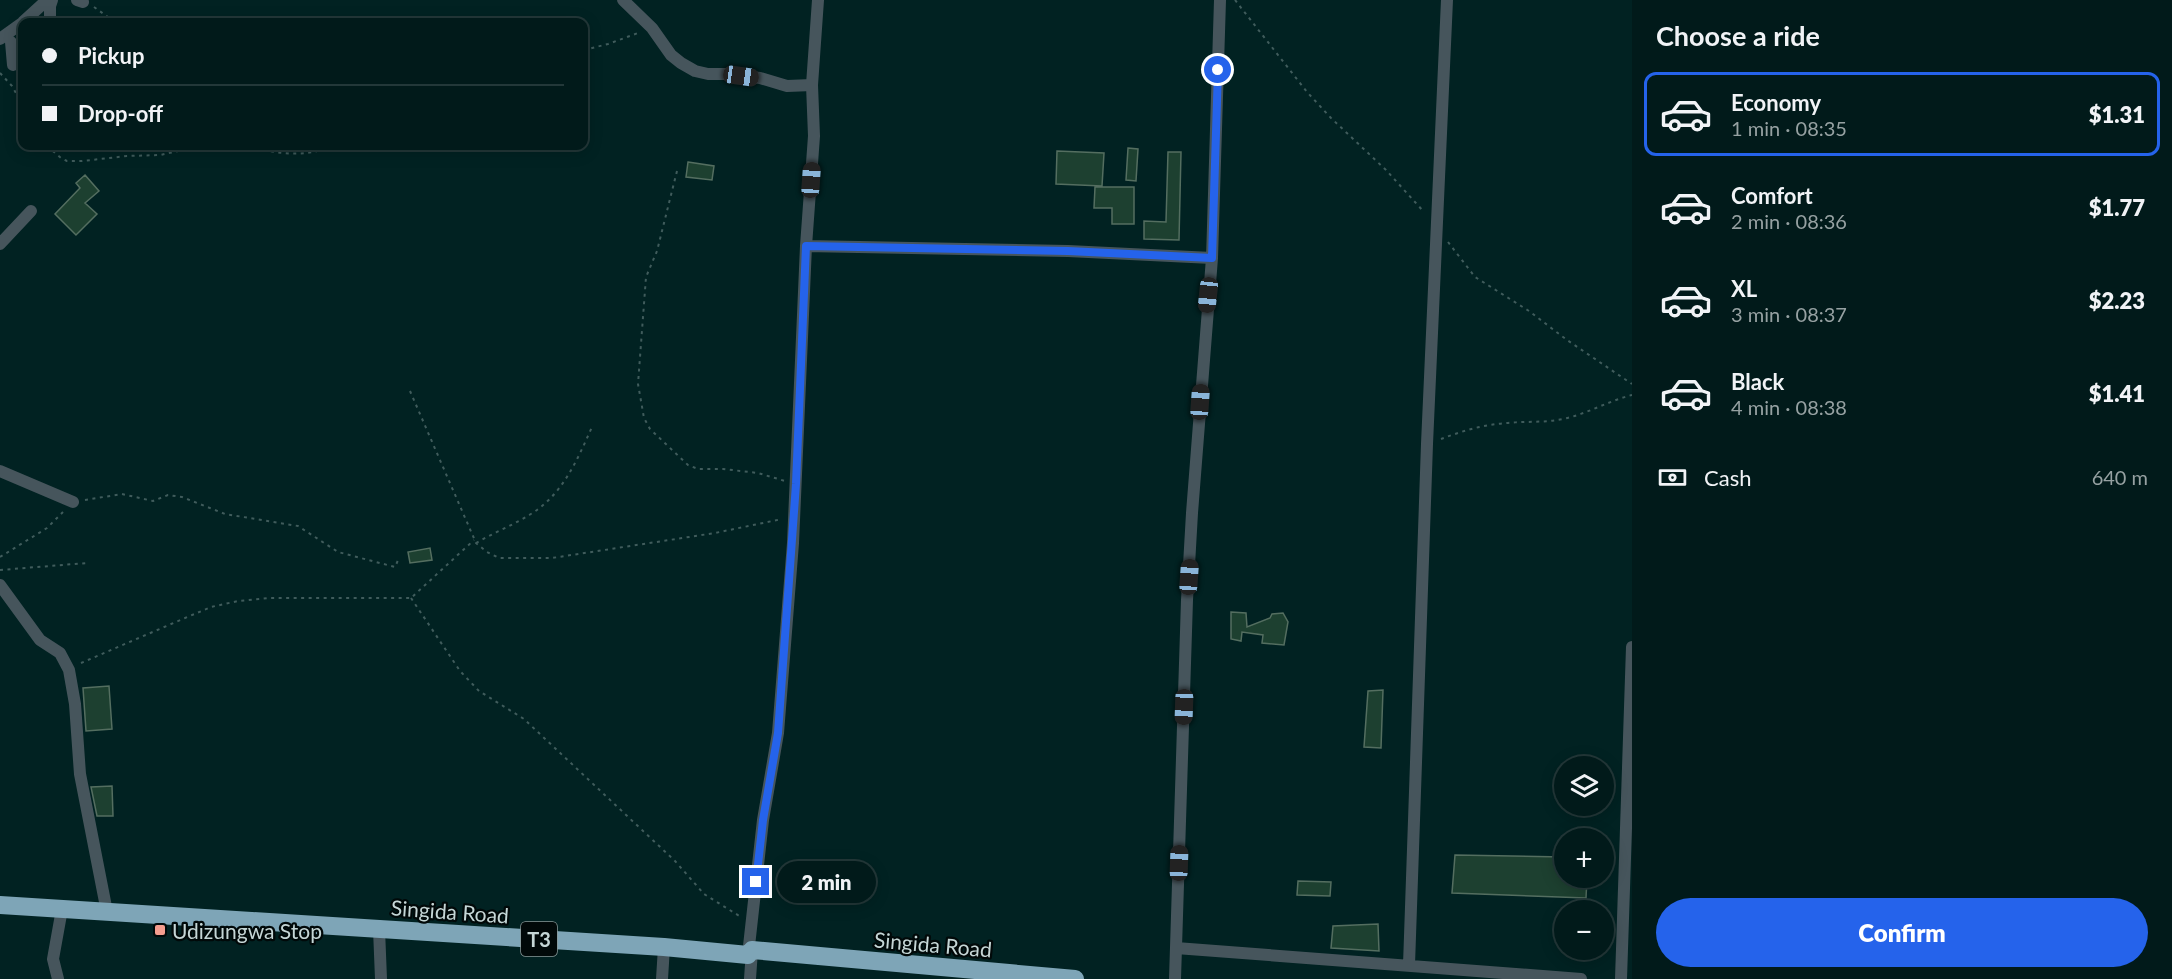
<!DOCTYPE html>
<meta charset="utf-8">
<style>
:root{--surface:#011a1a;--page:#0b2323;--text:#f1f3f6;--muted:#96a1a2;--line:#233839;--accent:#2563eb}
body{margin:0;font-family:Lato,sans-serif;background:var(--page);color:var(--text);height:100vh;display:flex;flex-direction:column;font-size:22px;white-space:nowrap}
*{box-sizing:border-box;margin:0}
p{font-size:20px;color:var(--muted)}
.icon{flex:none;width:33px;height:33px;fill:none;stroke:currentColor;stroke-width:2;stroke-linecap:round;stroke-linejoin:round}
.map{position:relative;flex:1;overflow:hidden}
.drawer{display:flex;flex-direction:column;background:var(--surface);width:540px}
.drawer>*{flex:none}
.hud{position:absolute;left:18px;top:18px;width:570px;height:132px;border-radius:12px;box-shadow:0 3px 15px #0003,0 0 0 2px var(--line);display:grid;align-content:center;height:132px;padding:0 24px;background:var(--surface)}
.fabs{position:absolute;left:1554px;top:756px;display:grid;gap:12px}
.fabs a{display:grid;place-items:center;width:60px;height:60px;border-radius:50%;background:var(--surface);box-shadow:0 3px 15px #0003,0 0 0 2px var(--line);font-size:30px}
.end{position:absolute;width:27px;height:27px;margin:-14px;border:8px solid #2563eb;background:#fff;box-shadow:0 0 0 3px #fff}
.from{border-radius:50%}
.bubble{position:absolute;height:42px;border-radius:21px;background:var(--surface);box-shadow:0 3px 15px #0003,0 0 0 2px var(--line);font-size:20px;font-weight:800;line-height:42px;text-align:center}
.car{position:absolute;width:18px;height:36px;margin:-18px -9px;border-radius:8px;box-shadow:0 0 4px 2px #0007;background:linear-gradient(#222 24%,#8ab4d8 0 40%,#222 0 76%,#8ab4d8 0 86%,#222 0)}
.hud b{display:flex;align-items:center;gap:21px;height:57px;font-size:22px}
.hud b+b{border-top:2px solid var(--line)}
.hud i{width:15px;height:15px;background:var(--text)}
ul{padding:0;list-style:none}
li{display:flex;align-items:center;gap:18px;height:84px;margin:0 12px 9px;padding:0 12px;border:3px solid transparent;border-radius:12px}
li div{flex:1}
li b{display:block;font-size:22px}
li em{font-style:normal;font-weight:800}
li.active{border-color:var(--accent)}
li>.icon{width:54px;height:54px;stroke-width:1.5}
h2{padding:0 24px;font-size:27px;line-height:72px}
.pay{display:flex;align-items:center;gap:15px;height:66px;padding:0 24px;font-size:22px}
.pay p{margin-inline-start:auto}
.action{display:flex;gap:12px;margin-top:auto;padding:12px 24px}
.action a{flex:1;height:69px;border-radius:36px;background:var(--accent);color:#fff;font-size:24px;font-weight:800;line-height:69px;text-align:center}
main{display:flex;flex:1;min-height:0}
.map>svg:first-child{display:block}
</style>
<main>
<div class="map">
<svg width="1632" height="979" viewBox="0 0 1632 979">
<rect width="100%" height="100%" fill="#012222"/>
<path fill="#1d4030" stroke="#546e60" stroke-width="1.5" d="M1128,148L1138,149L1136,181L1126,180Z
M1057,151L1104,153L1102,186L1056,184Z
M1168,152H1181L1179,240L1144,239V221L1166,222Z
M688,162L714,166L712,180L686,177Z
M85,175L99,191L85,203L97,214L76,235L55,214L80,188L76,183Z
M1095,187H1134V224H1112V208H1094Z
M430,548L432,560L410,563L408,552Z
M1231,612L1246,613L1247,627L1270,618L1272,614L1283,613L1288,622L1284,645L1262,643L1263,635L1242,632L1241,641L1231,639Z
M109,686L112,729L86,731L83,688Z
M1383,690L1381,748L1364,747L1368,691Z
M112,786L113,816H97L91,787Z
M1455,855L1564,857V878H1587L1586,898L1452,893Z
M1298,881L1331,882L1330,896L1297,895Z
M1378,924L1379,951L1331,948L1333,926Z"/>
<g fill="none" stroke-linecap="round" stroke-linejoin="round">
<path stroke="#405c5c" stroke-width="2" stroke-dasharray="3 4.5" stroke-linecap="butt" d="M1235,0L1307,92L1331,118L1386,170L1424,212
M94,7L115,22
M584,50L608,44L638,33
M0,73L12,86L22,104
M47,146L61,158L67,161H82L127,156L160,155L201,146
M249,146C277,154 305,158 332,146
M677,171L657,251L646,277L638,384L644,418L650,429L688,465L698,469H723L758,473L785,481
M1448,242L1475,277L1529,311L1567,340L1632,384
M410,391L476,543L487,552L499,558H552L715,533L782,519
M1441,439C1462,431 1485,424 1508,423C1526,421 1544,423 1563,419C1587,414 1608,401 1632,395
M85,500L122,494L153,501L168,495L182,497L225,514L298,526L338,552L395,567L399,558
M476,543C495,532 516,524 534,512C564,492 578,458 592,427
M0,557L47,528L63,512
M0,570L87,563
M411,598L460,671L479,691L524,719L675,861L704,894L741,917
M81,663L185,618L211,607L238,601L270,598H411L474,540"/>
<path stroke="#46555c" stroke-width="12" d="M77,0L83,2
M623,0L652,28L671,55L681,63L695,71L708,74H724L760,78L787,86L812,85L814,136L806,246L793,543L778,733L763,820L748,955
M23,22L47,0
M50,22V6L52,0
M0,39L22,23
M11,42L13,65
M812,85L818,0
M0,244L31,211
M806,246L1068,251L1212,258
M0,471L73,502
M0,585L40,640L60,653L69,670L75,704L80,774L107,912
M379,929L381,979
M1176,948L1581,979
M1409,965L1427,444L1447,0
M58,979L53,959L62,909
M662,979L664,947
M750,979L752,950
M1175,979L1187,600L1192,513L1212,258L1220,0
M1621,979L1632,647"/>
<path stroke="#7ea5b7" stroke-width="18" d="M0,905L664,947L748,955L752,950L1075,979"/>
</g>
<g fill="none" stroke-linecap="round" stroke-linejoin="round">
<path stroke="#2563eb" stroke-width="8" d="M756,882L763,820L778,733L796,484L806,246L1068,251L1212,258L1218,70"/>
</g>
<rect fill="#f59d8e" stroke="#010909" stroke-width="2" x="154" y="924" width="12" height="12" rx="3"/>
<g text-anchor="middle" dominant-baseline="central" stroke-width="4.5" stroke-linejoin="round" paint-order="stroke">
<rect fill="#010909" stroke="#8a9898" stroke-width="1.5" x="521" y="922" width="36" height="34" rx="4.5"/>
<g font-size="20" font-weight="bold" fill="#c5d6d6">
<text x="539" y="939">T3</text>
</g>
<g font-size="21" fill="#c5d6d6" stroke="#010909">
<text transform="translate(450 911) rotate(4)">Singida Road</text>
<text transform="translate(933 944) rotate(5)">Singida Road</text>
</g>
<g font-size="21" fill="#c5d6d6" stroke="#010909" text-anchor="start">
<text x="172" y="930">Udizungwa Stop</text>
</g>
</g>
</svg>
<div class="fabs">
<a><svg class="icon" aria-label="layers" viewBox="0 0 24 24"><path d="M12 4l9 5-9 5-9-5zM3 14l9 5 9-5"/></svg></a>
<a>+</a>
<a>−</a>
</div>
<i class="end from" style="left:1218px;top:70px"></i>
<i class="end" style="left:756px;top:882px"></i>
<div class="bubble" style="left:777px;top:861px;width:99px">2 min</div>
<i class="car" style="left:741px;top:76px;rotate:98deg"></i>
<i class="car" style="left:811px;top:180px;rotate:4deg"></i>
<i class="car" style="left:1208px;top:295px;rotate:186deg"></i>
<i class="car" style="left:1200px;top:402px;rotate:4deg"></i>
<i class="car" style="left:1189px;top:577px;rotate:4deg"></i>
<i class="car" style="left:1184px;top:707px;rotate:182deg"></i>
<i class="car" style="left:1179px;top:863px;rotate:2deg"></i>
<div class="hud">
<b><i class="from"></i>Pickup</b>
<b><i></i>Drop-off</b>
</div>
</div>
<section class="drawer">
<h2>Choose a ride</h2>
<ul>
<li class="active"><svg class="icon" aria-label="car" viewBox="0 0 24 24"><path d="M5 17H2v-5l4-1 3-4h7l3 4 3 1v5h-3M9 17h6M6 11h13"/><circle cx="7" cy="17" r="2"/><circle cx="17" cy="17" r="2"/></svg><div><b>Economy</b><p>1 min · 08:35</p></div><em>$1.31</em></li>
<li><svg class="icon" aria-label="car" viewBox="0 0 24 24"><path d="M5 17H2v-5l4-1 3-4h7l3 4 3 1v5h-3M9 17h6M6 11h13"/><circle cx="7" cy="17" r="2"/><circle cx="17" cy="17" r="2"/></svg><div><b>Comfort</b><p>2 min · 08:36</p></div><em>$1.77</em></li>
<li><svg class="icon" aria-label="car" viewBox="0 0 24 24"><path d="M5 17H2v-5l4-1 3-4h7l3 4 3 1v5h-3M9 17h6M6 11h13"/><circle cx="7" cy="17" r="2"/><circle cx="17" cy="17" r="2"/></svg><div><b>XL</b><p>3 min · 08:37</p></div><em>$2.23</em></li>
<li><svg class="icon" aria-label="car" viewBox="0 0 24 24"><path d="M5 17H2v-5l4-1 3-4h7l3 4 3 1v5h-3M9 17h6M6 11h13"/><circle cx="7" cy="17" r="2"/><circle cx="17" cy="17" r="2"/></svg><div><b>Black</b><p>4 min · 08:38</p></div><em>$1.41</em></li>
</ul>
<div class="pay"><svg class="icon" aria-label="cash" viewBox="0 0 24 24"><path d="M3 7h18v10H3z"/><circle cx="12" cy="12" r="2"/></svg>Cash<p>640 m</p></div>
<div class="action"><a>Confirm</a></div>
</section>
</main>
